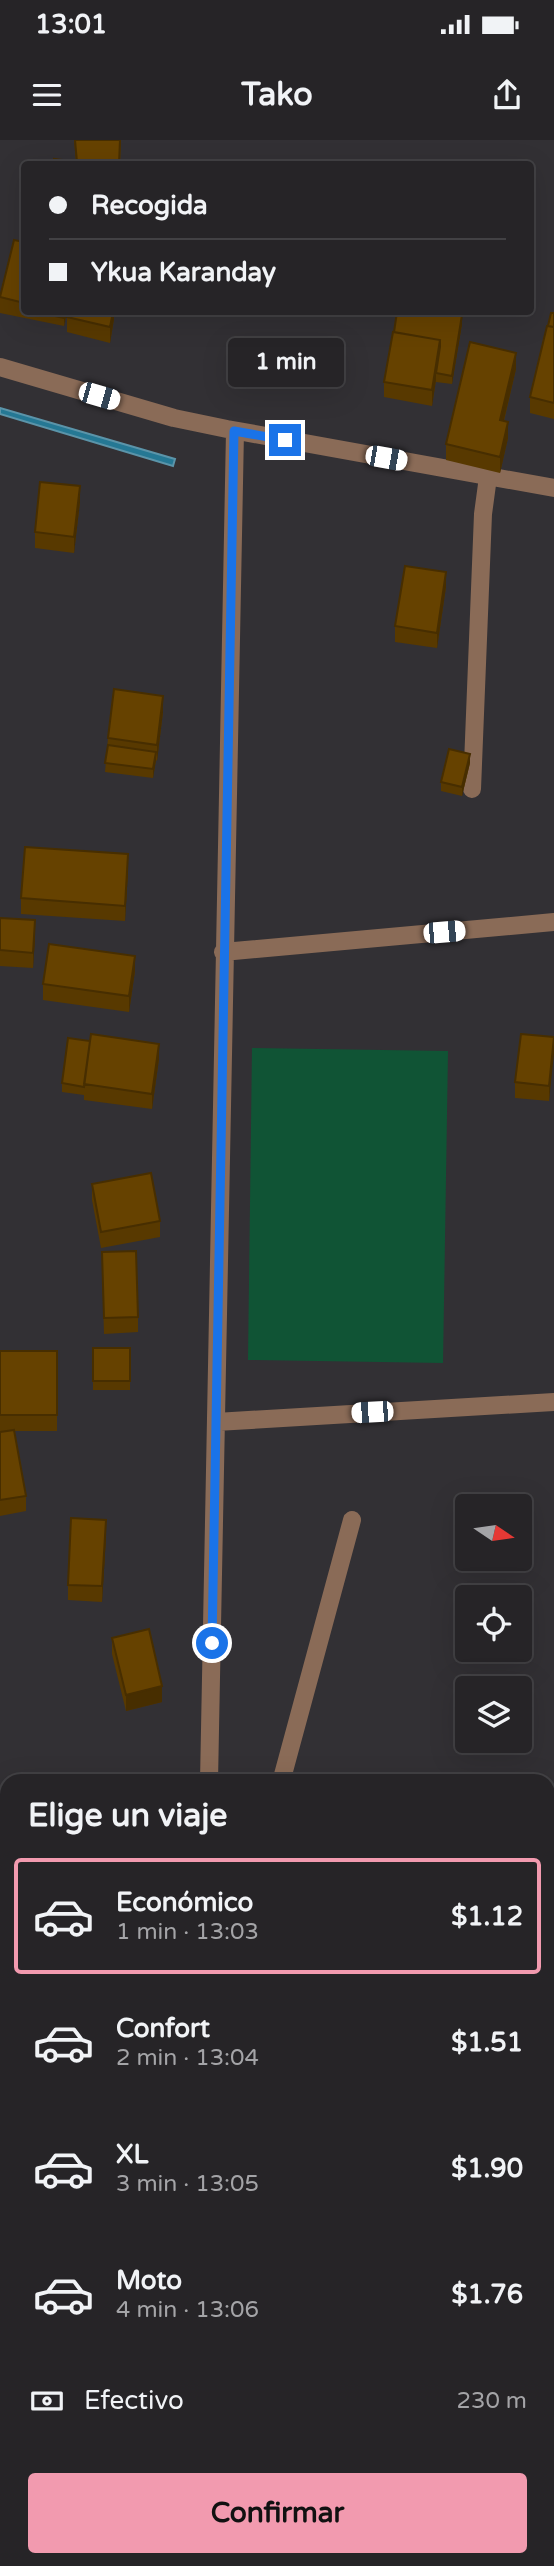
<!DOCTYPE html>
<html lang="es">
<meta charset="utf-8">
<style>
:root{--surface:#262427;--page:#2e2c2f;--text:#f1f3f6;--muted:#a4a4a7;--line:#424144;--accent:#f29aaf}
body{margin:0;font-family:"Varela Round",sans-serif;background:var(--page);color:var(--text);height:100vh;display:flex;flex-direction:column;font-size:26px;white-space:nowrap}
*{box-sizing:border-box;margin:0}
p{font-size:23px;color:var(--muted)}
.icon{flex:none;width:38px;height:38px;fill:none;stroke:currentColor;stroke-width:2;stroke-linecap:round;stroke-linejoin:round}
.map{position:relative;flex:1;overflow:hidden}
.drawer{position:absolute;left:0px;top:1634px;width:555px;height:793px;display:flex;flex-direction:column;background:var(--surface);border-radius:21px 21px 0 0;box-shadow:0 7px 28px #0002,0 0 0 2px var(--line)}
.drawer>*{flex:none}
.top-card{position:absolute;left:21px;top:21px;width:513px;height:154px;border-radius:7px;box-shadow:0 7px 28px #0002,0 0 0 2px var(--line);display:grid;align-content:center;height:154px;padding:0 28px;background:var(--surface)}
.needle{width:46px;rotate:103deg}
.controls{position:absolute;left:455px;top:1354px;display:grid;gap:14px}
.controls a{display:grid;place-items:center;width:77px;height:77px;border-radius:7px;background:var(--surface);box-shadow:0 7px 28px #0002,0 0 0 2px var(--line);font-size:35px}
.end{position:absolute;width:32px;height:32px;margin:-16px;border:9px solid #1a73e8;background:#fff;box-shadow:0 0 0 4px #fff}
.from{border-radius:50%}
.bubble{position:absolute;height:49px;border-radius:7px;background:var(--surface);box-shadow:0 7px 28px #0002,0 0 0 2px var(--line);font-size:23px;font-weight:800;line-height:49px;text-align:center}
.car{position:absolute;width:21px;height:42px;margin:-21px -10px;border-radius:9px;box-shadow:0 0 5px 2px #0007;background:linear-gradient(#fff 24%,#345 0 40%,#fff 0 76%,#345 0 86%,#fff 0)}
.top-card b{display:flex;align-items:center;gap:24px;height:66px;font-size:26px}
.top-card b+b{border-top:2px solid var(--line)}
.top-card i{width:18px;height:18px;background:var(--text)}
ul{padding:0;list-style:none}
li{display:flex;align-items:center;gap:21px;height:116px;margin:0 14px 10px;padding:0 14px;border:4px solid transparent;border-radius:7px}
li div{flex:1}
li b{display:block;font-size:26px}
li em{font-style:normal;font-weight:800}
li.on{border-color:var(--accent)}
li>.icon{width:63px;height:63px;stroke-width:1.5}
h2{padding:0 28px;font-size:32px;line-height:84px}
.pay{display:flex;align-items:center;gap:18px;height:77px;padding:0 28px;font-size:26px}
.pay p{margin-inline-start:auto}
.cta{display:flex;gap:14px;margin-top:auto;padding:14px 28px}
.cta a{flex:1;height:80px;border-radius:7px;background:var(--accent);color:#111;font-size:28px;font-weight:800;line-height:80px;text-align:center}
.status{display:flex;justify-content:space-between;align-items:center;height:49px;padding:0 35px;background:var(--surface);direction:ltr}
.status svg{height:19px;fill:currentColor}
header{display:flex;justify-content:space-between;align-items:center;height:91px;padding:0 28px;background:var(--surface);font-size:32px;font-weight:800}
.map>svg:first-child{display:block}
</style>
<div class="status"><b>13:01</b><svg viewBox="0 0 49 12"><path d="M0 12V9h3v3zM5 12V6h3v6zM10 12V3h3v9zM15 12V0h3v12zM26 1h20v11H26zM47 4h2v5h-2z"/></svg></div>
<header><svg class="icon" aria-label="menu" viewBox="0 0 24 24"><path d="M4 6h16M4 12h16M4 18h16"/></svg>Tako<svg class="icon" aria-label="share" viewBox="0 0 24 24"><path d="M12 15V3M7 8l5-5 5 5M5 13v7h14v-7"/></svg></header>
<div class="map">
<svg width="554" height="2426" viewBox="0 0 554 2426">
<rect width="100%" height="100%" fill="#323034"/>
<path fill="#105435" d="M252,908L448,911L443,1223L248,1220Z"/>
<path fill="#257894" stroke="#5b94a9" stroke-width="2" d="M0,268L175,319L173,326L0,274Z"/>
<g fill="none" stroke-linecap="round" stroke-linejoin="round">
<path stroke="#8a6b57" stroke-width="18" d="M0,227L174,278L227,289L554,348
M472,649L483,374L488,337
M223,812L554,782
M216,1282L554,1262
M209,1642L235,291
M281,1642L352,1380
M0,1714L7,1713"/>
</g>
<path fill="#583900" d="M74,0H121L120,24L76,22Z
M24,102V172H67L64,186L0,173V157Z
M69,172H135L134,176L114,172V179L110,203L67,192V177Z
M554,173V279L530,273V257L548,186Z
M462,184L452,244L436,242V240L432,266L384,257V242Z
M516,229L504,281L508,298L500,333L446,320V304Z
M80,362L74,413L35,408V392Z
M446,447L437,508L395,502V486Z
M163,572L157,621L156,620L153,638L105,632L108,598Z
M470,623L462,656L441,651V642Z
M128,730L125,781L21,774V758Z
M0,778L35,796L33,828L0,826Z
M135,831L129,872L43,860V844Z
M554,897L549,961L515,958V942Z
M159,919L152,969L84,960V955L62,952V943Z
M92,1044L160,1081V1097L101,1108L92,1060Z
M102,1128L138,1177V1192L104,1194Z
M93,1208H130V1250H93Z
M0,1211H57V1291H14L26,1356V1371L0,1376V1292L8,1291H0Z
M106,1396L102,1462L68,1460V1445Z
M112,1498L162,1562L126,1571L112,1514Z
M0,1872H7V1914H0Z
M0,1977L7,1978V2025L0,2023Z"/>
<path fill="#472e00" d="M65,172H67L64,186V178Z
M113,172H114V179L110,203V187Z
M462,175V184L452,244V236Z
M440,200V216L436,233V240L432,266V250Z
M516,213V229L500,296V280Z
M508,282V298L500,333V317Z
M80,346V362L74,413V397Z
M446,432V447L437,508V493Z
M163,556V572L157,621V605Z
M156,612V620L153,638V629Z
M470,614V623L462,656V647Z
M128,714V730L125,781V766Z
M35,780V796L33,828V813Z
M135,816V831L129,872V856Z
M554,897V913L549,961V946Z
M159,904V919L152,969V954Z
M106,1380V1396L102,1462V1446Z
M162,1546V1562L126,1571V1555Z"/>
<path fill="#664200" stroke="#472e00" stroke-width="2" d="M75,0H120L119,24H54V19L77,22Z
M14,100L24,102V163L0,157Z
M46,172H65L64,178L46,174Z
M69,172H113L110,187L67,177Z
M397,172H444L462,175L452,236L436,233L440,207V200L394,192Z
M551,173H554V187L548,186Z
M547,186L554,187V263L530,257Z
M393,192L440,200L432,250L384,242Z
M470,202L516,213L500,280L508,282L500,317L446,304Z
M40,342L80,346L74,397L35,392Z
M405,426L446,432L437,493L395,486Z
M114,549L163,556L157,605L108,598Z
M108,605L156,612L153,629L105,623Z
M449,609L470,614L462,647L441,642Z
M25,707L128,714L125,766L21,758Z
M0,778L35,780L33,813L0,810Z
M49,804L135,816L129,856L43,844Z
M91,894L159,904L152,954L84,944Z
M521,894L554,897L549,946L515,942Z
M68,898L90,901L84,947L62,943Z
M151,1033L160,1081L101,1092L92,1044Z
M136,1111L138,1177L104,1178L102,1112Z
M93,1208H130V1241H93Z
M0,1211H57V1275H0Z
M14,1290L26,1356L0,1360V1292Z
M71,1378L106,1380L102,1446L68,1445Z
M149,1489L162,1546L126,1555L112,1498Z
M0,1872H7V1905L0,1906Z
M0,1977L7,1978V2009L0,2008Z
M56,2420H165V2426H56Z"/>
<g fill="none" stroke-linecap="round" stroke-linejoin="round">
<path stroke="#1a73e8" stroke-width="9" d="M212,1503L234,291L285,300"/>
</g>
</svg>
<div class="controls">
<a><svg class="needle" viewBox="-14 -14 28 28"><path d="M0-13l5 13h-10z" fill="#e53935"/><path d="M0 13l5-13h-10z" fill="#a4a4a7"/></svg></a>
<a><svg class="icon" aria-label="locate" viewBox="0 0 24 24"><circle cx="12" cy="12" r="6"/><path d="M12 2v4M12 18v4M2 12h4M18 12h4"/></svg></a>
<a><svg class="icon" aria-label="layers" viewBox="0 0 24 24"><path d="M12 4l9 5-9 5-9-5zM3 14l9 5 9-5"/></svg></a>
</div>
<i class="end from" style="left:212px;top:1503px"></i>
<i class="end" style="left:285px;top:300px"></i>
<div class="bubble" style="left:228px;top:198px;width:116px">1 min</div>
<i class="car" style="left:99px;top:256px;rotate:106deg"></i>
<i class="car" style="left:386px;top:318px;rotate:100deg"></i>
<i class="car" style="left:444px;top:792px;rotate:85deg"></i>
<i class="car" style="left:372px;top:1272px;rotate:267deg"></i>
<div class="top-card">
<b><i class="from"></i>Recogida</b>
<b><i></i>Ykua Karanday</b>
</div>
<section class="drawer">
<h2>Elige un viaje</h2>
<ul>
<li class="on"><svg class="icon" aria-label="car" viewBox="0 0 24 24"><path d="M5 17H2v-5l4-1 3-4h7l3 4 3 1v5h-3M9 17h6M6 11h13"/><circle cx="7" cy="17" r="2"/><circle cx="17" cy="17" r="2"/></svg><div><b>Económico</b><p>1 min · 13:03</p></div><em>$1.12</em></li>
<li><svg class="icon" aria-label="car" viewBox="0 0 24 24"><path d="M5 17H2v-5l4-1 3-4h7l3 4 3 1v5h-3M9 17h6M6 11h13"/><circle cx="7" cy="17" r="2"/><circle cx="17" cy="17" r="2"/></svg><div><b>Confort</b><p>2 min · 13:04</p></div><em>$1.51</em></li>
<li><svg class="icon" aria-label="car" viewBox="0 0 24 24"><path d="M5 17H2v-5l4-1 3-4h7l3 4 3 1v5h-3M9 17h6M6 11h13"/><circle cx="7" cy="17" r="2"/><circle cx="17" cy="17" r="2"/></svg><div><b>XL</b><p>3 min · 13:05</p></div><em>$1.90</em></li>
<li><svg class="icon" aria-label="car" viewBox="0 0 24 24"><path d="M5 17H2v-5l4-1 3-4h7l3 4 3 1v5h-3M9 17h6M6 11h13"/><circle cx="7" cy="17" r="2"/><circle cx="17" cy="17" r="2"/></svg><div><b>Moto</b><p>4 min · 13:06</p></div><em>$1.76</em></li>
</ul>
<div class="pay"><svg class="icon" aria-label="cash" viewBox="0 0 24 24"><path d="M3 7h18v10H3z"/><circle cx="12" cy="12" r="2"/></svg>Efectivo<p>230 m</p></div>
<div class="cta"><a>Confirmar</a></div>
</section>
</div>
